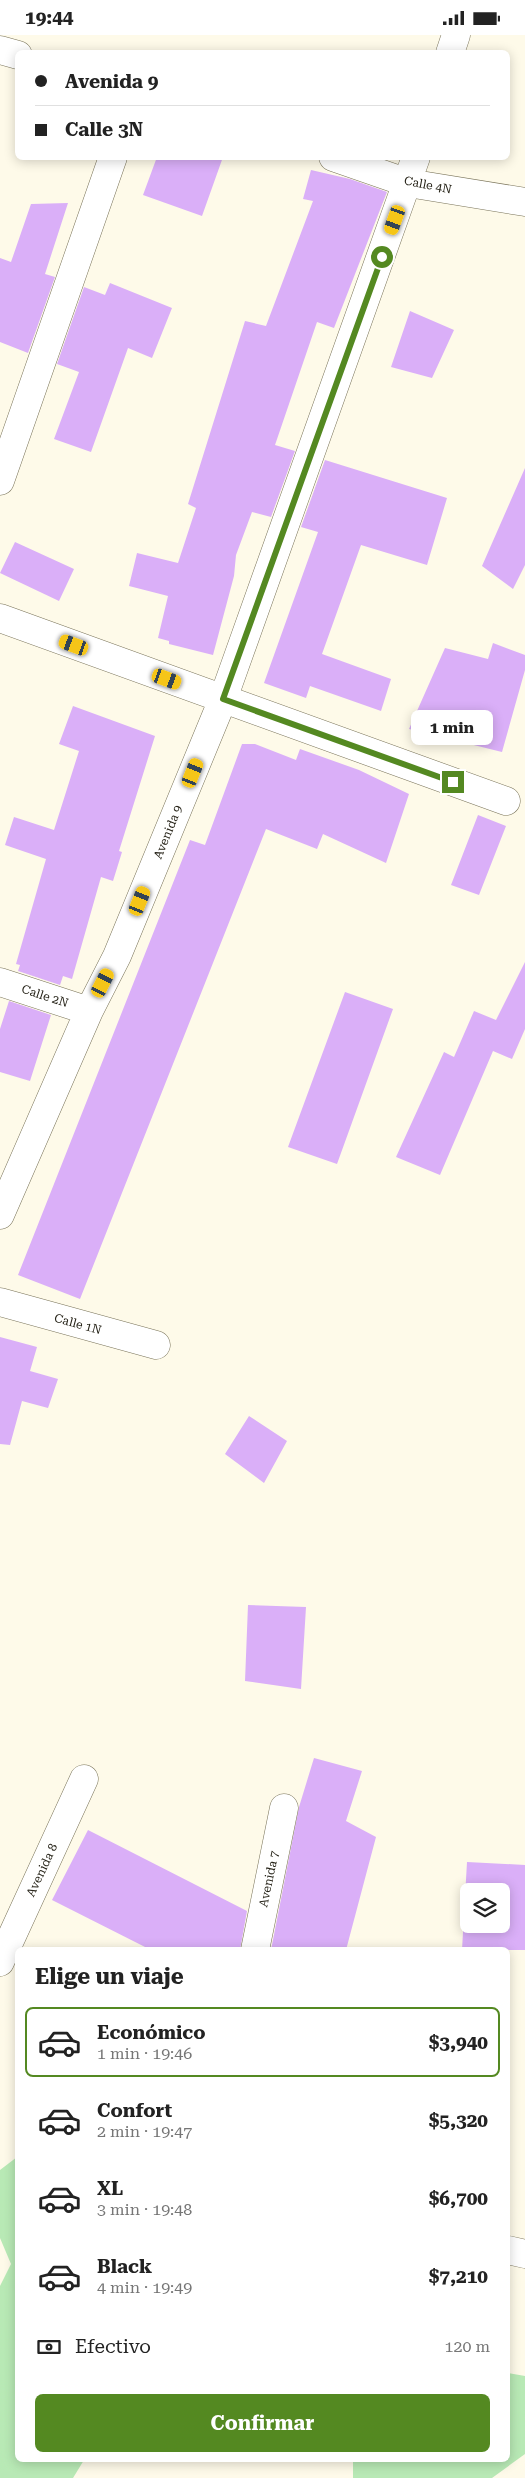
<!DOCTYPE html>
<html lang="es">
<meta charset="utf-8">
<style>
:root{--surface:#fff;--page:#f6f6f6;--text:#222;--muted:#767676;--line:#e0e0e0;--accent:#548921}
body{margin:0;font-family:"Roboto Serif",serif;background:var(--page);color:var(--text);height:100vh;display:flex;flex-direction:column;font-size:19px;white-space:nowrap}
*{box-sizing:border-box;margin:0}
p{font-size:16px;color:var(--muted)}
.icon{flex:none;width:28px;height:28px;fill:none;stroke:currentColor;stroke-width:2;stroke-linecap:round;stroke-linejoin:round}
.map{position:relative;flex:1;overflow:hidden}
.details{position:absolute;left:15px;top:1912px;width:495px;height:515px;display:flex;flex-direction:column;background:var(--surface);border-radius:8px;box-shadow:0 2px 12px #0003}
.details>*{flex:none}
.top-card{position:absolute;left:15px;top:15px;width:495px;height:110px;border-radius:8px;box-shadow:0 2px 12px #0003;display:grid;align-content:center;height:110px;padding:0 20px;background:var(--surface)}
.controls{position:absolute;left:460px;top:1848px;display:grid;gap:10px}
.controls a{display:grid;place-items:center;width:50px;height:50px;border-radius:8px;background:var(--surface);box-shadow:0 2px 12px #0003;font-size:25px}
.end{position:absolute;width:22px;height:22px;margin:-11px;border:6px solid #548921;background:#fff;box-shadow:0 0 0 2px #fff}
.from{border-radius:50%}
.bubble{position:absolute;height:35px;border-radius:8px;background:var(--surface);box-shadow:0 2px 12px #0003;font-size:16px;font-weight:700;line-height:35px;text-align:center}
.car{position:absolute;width:15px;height:30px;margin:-15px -8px;border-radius:6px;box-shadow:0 0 4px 1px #0007;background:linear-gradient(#f5c518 24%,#345 0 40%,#f5c518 0 76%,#345 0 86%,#f5c518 0)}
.top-card b{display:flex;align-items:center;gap:18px;height:48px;font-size:19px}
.top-card b+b{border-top:1px solid var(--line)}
.top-card i{width:12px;height:12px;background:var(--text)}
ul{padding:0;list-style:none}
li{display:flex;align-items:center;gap:15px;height:70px;margin:0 10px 8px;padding:0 10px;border:2px solid transparent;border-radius:8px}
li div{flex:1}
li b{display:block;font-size:19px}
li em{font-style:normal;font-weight:700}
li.active{border-color:var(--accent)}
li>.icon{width:45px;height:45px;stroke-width:1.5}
h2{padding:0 20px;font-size:22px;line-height:60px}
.pay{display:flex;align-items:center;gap:12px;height:55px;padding:0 20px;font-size:19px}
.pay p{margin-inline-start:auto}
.action{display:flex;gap:10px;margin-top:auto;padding:10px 20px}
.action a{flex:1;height:58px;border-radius:8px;background:var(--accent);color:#fff;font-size:20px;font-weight:700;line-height:58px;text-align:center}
.status{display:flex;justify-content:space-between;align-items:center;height:35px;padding:0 25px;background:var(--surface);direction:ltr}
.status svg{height:14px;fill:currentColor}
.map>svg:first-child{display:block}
</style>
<div class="status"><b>19:44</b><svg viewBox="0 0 49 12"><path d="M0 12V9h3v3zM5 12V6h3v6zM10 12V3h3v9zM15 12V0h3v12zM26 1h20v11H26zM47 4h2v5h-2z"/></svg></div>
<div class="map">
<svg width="525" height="2443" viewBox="0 0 525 2443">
<rect width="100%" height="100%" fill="#fefae9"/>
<path fill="#b8e9b5" d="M17,2122L18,2425H84L73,2443H0V2251L11,2229L0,2203V2135Z
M508,2338L525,2341V2419L492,2443H353V2425H508Z"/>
<path fill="#daaff8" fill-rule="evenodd" d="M157,122H223L202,181L143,160Z
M311,135L350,144L387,157L334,293L317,287L275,410L295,416L271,482L252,477L236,520L234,541L213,620L169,609V606L158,603L168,561L129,551L137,518L178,528L196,473L188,469L245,286L266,291L313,166L303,164Z
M68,168L45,239L55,242L28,318L0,307V223L11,227L31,169Z
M110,248L172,273L152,323L128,313L91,417L54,404L79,337L57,329L84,252L105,260Z
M410,276L454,295L432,343L391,332Z
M325,425L447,463L427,530L361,510L322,619L391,644L381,676L310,651L306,663L264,648L318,497L301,492Z
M525,433V530L513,554L482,531Z
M15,507L74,534L59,566L0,538Z
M493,608L525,620V635L502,717L409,694L445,613L488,624Z
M73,671L155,701L119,816L122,817L113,846L101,842L72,944L63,941L60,950L18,936L20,930L16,929L46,824L5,810L14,782L54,795L79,716L59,709Z
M242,709H255L296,725L300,714L359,735L409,759L386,828L323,799L317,814L266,794L80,1264L18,1240L190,805L205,810Z
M478,780L506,791L479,860L451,850Z
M525,927V994L512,1024L493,1016L440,1140L396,1122L444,1017L454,1022L474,976L496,985Z
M345,957L393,974L337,1129L288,1112Z
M9,966L51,980L30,1046L0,1037V994Z
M0,1302L37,1312L30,1336L58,1344L48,1373L22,1366L10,1410L0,1409Z
M249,1381L287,1406L264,1448L225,1419Z
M248,1570L306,1572L301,1654L245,1646Z
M314,1723L362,1736L346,1786L376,1802L346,1915H271L299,1772Z
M88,1795L247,1876L240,1915H151L52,1865Z
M467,1827L525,1830V1915H462ZM469,1856H501V1889H469Z"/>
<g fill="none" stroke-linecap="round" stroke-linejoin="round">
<g stroke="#797359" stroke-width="29">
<path id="street" d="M0,15L18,20
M450,18L456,0
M333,122L408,148L525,167
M0,446L113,122
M0,583L506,766
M0,947L89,976
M0,1180L89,976L117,921L223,664L416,122
M0,1267L156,1310
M255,1915L284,1773
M0,1927L84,1744
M508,2215L525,2219"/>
</g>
<use href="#street" stroke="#fff" stroke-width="28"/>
</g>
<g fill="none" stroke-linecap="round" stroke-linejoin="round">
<path stroke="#548921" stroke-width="6" d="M382,222L223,664L453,747"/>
</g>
<g text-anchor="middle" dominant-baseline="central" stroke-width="4.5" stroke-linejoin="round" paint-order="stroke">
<g font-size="12" fill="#272419" stroke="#fff">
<text transform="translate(428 150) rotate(11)">Calle 4N</text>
<text transform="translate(168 797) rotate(-68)">Avenida 9</text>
<text transform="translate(45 961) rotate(18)">Calle 2N</text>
<text transform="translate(78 1289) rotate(15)">Calle 1N</text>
<text transform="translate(42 1835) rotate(-65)">Avenida 8</text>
<text transform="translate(269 1844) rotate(-78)">Avenida 7</text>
</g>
</g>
</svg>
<div class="controls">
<a><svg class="icon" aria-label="layers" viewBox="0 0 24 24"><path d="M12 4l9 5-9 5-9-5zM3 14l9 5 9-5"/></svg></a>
</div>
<i class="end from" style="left:382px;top:222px"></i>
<i class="end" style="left:453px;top:747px"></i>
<div class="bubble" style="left:411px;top:675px;width:82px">1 min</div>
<i class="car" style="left:395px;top:185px;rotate:200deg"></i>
<i class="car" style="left:74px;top:610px;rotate:290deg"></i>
<i class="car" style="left:167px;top:644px;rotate:110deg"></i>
<i class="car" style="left:193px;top:738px;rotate:22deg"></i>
<i class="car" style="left:140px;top:866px;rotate:22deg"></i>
<i class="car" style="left:103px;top:948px;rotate:27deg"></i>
<div class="top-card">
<b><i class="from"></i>Avenida 9</b>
<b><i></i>Calle 3N</b>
</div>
<section class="details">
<h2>Elige un viaje</h2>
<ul>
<li class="active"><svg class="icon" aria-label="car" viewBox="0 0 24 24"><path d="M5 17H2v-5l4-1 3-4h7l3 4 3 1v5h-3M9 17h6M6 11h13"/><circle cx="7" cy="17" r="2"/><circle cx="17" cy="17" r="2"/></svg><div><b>Económico</b><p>1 min · 19:46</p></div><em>$3,940</em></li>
<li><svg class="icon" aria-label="car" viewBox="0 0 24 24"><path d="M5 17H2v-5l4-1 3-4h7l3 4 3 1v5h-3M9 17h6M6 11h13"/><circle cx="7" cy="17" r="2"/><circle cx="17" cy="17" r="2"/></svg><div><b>Confort</b><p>2 min · 19:47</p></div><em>$5,320</em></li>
<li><svg class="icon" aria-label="car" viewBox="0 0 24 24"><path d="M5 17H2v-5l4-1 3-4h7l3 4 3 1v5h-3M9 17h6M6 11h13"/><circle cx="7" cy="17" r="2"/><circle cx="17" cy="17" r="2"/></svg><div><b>XL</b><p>3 min · 19:48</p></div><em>$6,700</em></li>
<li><svg class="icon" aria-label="car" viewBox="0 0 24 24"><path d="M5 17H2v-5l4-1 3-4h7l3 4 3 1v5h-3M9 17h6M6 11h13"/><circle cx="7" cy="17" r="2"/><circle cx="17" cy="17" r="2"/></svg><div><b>Black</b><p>4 min · 19:49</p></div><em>$7,210</em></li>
</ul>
<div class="pay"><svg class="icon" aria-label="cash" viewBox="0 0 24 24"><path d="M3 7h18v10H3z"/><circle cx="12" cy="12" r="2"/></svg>Efectivo<p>120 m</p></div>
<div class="action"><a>Confirmar</a></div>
</section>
</div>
